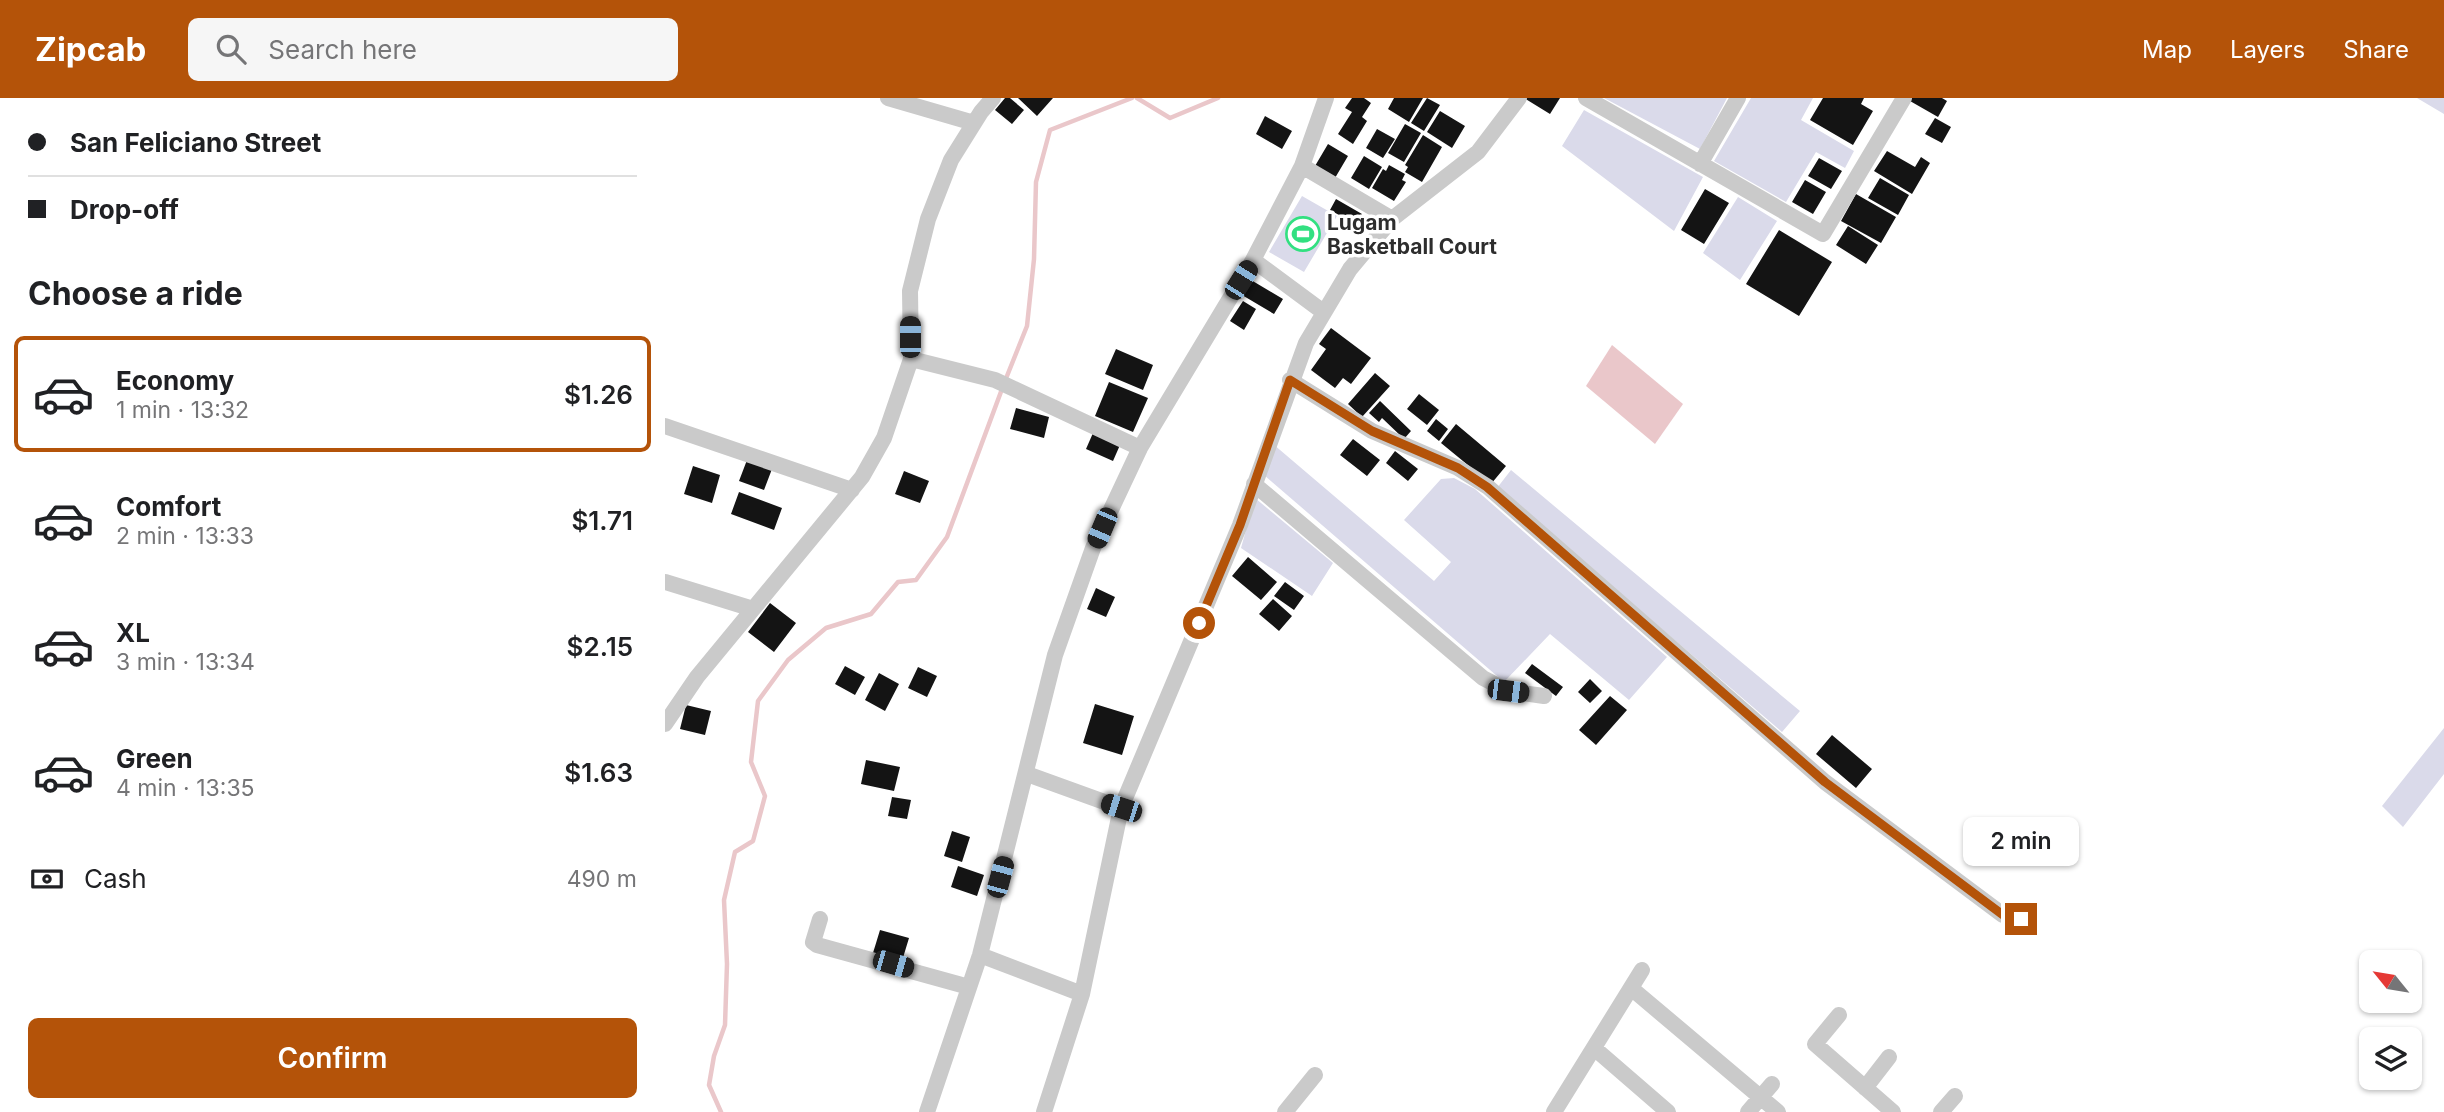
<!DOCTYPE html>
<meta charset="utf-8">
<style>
:root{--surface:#fff;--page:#f6f6f6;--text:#202124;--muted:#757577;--line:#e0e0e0;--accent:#b45309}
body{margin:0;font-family:Inter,sans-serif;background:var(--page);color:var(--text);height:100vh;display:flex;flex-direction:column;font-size:26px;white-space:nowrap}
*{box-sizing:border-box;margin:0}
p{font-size:23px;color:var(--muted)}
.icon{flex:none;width:38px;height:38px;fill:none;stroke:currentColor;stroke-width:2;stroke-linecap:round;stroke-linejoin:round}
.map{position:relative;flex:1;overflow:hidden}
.drawer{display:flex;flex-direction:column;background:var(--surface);width:665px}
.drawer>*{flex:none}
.hud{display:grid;align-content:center;height:154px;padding:0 28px;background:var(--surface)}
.needle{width:46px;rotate:300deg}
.controls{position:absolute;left:1694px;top:852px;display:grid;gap:14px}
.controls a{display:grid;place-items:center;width:63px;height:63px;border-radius:10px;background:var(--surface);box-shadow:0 2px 5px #0004;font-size:35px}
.end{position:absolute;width:32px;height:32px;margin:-16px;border:9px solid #b45309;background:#fff;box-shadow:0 0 0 4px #fff}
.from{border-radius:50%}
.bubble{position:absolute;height:49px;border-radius:10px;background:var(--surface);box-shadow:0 2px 5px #0004;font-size:23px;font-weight:600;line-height:49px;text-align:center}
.car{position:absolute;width:21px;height:42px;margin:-21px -10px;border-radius:9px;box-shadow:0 0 5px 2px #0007;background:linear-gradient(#222 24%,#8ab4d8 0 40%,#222 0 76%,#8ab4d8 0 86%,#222 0)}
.hud b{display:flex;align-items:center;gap:24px;height:66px;font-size:26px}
.hud b+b{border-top:2px solid var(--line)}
.hud i{width:18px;height:18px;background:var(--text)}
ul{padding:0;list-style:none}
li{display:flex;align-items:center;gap:21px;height:116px;margin:0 14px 10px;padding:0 14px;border:4px solid transparent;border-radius:10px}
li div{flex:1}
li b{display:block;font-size:26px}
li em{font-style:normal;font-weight:600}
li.on{border-color:var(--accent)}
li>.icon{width:63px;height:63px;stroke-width:1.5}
h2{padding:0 28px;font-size:32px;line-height:84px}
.pay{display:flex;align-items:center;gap:18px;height:77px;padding:0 28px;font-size:26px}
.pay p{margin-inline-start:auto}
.button{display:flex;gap:14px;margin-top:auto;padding:14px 28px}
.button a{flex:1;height:80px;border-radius:10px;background:var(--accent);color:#fff;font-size:28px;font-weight:600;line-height:80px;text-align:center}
header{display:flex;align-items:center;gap:42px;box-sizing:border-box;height:98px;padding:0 35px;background:var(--accent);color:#fff}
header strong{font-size:33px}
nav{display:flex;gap:38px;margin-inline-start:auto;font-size:24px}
.search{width:490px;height:63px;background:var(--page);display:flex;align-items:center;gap:18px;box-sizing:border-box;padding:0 24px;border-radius:10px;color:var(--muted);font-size:26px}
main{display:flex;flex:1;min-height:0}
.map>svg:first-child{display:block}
</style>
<header>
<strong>Zipcab</strong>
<div class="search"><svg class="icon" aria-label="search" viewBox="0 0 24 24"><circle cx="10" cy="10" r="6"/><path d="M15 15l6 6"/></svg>Search here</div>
<nav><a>Map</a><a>Layers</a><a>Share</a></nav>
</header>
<main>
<section class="drawer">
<div class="hud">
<b><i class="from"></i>San Feliciano Street</b>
<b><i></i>Drop-off</b>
</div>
<h2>Choose a ride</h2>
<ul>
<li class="on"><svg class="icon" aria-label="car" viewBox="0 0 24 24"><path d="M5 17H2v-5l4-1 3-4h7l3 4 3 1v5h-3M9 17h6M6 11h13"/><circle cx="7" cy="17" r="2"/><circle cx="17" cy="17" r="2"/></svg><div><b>Economy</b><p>1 min · 13:32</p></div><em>$1.26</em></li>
<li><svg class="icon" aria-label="car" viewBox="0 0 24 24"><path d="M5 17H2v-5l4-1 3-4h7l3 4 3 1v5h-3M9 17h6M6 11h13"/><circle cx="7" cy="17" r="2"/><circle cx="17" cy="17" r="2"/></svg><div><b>Comfort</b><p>2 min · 13:33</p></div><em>$1.71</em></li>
<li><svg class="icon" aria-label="car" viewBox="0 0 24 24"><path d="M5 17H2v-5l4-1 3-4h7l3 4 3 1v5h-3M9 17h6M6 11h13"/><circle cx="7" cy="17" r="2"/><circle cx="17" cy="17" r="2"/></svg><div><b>XL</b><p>3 min · 13:34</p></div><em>$2.15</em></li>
<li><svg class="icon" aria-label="car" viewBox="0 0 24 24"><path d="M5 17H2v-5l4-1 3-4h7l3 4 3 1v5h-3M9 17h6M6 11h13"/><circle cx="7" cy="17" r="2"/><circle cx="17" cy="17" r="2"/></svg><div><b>Green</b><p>4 min · 13:35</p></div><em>$1.63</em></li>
</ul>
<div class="pay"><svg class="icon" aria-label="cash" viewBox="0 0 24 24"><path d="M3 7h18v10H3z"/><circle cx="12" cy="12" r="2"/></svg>Cash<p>490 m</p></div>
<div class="button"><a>Confirm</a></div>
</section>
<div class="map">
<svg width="1779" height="1014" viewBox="0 0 1779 1014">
<rect width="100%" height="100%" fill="#fff"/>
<path fill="#dadaea" d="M939,0H1062L1035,51Z
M1086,0H1148L1136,22L1189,53L1180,70L1151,54L1121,104L1049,63Z
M1752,0H1779V16Z
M919,12L1038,79L1009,133L897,48Z
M637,98L672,118L639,174L604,154Z
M1073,99L1112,123L1075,182L1038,155Z
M608,346L769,483L786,464L739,422L776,381L789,380L810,391L1002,559L964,602L885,536L839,584L599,377Z
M846,372L1135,613L1117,634L832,390Z
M590,400L668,465L647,498L576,450Z
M1779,630V676L1738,729L1717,708Z"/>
<path fill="#eac7ca" d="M947,247L1018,306L990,346L921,288Z"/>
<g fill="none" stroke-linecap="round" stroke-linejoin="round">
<path stroke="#eac7ca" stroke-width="4.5" d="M472,0L505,20L553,0
M340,283L362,228L369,161L371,84L385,32L467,0
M56,1014L44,987L49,958L60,927L62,866L59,802L70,754L88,743L100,698L86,664L93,603L123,562L161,530L206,516L233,484L251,482L282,439L337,291"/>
</g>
<path fill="#141414" d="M340,0H345L359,12L347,26L330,12Z
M353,0H388L372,18Z
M687,0H699L706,5L697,19L702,23L688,46L673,36L687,14L680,10Z
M729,0H758L744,24L723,11Z
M762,0L775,7L759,33L746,25Z
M859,0H895L885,16Z
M1158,0H1199L1196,6L1208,13L1188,47L1145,22Z
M1247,0H1277L1282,3L1273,19L1245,3Z
M775,13L800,28L787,50L762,34Z
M600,18L627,33L617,51L591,36Z
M1270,20L1286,29L1277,45L1260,36Z
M740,26L756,35L739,64L723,55Z
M712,31L730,41L718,60L701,50Z
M758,37L777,49L757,84L740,74L743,69L740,67Z
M663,46L683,58L670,80L650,68Z
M1222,53L1250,69L1256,59L1265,65L1247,96L1209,73Z
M699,58L717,69L704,91L686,80Z
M1154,60L1177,73L1166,91L1143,78Z
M724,67L740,76L737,82L741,84L729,103L707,90L718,71L721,73Z
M1215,80L1244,97L1233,117L1203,100Z
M1140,82L1161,94L1148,116L1127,104Z
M1040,91L1064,105L1039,146L1016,132Z
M1191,96L1231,119L1216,145L1176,123Z
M671,101L697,116L692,127L665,112Z
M1183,128L1213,147L1201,166L1171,147Z
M1114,132L1167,164L1134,218L1081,186Z
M586,182L618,201L609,216L577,197Z
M578,203L591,211L579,232L565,223Z
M666,230L706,260L686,286L678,280L670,290L646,272L661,251L654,246Z
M451,251L488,267L478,292L440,276Z
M710,275L725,288L697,319L683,306Z
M444,284L483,300L468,334L430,318Z
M754,296L774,312L762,327L742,311Z
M715,303L746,333L739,341L717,320L714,324L704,315Z
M351,310L384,319L379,340L345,331Z
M771,321L783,331L774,343L762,333Z
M791,326L841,368L826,386L776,345Z
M428,335L455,347L448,363L421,351Z
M688,341L715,362L702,378L675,357Z
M730,353L753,371L743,383L721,365Z
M82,362L107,371L99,392L74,383Z
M28,368L55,377L47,405L19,396Z
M239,373L264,383L255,405L230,396Z
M74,394L117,410L109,432L66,416Z
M583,459L612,484L596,502L567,478Z
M620,484L639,498L629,512L609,498Z
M431,490L450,499L441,519L422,511Z
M608,501L627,518L614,533L594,516Z
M105,505L131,525L109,554L83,534Z
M867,566L898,589L891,598L860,575Z
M180,568L200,579L190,597L170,586Z
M253,569L272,578L262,599L243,590Z
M214,575L234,586L220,613L200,602Z
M925,581L937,593L925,605L913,594Z
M945,598L962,612L931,647L914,632Z
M430,606L469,618L457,657L418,645Z
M21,607L46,613L40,637L15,631Z
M1167,637L1207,671L1191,690L1151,656Z
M201,662L235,669L229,693L196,686Z
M227,699L246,702L242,721L223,718Z
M287,733L305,739L297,764L279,758Z
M293,768L319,777L312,798L286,789Z
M215,832L244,840L237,863L208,855Z"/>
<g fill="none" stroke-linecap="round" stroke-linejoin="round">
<path stroke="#cacaca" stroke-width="16" d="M223,0L309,25
M921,0L1158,136L1239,0
M1035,66L1073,0
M637,68L727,121
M588,162L657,213
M246,261L330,282L475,350
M625,282L707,333L793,370L823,389L1160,684L1338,817L1356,821L1365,811
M0,328L187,392
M589,386L818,580L843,593L879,598
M0,484L88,511
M0,626L32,579L197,379L219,340L246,261L245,193L263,121L286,62L316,14L328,0
M362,676L456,710
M155,821L148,844L152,847L304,889
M315,857L417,896
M966,890L1113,1014
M1174,917L1150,946L1228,1014
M929,950L1003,1014
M1200,990L1224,959
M262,1014L315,857L390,557L428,450L475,350L588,162L637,68L661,0
M379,1014L417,896L456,710L575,427L641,245L685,171L727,121L813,54L854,0
M620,1014L650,977
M889,1014L977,872
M1083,1014L1107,986
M1276,1014L1290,998"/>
</g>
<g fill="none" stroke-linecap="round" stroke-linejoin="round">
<path stroke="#b45309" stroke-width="9" d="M534,525L575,427L625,282L707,333L793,370L822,389L1160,684L1338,817L1356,821"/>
</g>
<defs>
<g id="stadium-ring" transform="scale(1.75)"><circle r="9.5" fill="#fff" stroke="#32e081" stroke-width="1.5"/><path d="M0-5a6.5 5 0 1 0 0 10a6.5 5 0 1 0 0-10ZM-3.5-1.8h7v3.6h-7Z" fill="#32e081"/></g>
</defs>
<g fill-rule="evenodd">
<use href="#stadium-ring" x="638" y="136"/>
</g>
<g text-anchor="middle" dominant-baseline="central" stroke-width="7" stroke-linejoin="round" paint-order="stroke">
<g font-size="21" font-weight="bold" fill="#2d2d2d" stroke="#fff" text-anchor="start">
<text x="662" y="124">Lugam<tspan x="662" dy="24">Basketball Court</tspan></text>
</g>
</g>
</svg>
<div class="controls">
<a><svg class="needle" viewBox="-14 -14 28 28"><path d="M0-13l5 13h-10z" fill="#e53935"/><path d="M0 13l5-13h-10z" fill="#757577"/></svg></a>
<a><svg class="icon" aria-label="layers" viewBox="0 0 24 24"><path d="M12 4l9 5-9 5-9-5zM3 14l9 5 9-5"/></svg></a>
</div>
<i class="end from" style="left:534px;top:525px"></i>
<i class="end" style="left:1356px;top:821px"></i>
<div class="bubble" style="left:1298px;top:719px;width:116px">2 min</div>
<i class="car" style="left:576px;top:182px;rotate:32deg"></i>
<i class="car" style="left:245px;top:239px;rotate:0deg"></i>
<i class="car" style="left:437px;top:430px;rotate:203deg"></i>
<i class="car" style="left:843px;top:593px;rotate:97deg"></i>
<i class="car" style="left:456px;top:710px;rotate:288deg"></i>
<i class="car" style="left:335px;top:779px;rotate:15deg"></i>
<i class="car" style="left:228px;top:866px;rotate:106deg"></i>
</div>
</main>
